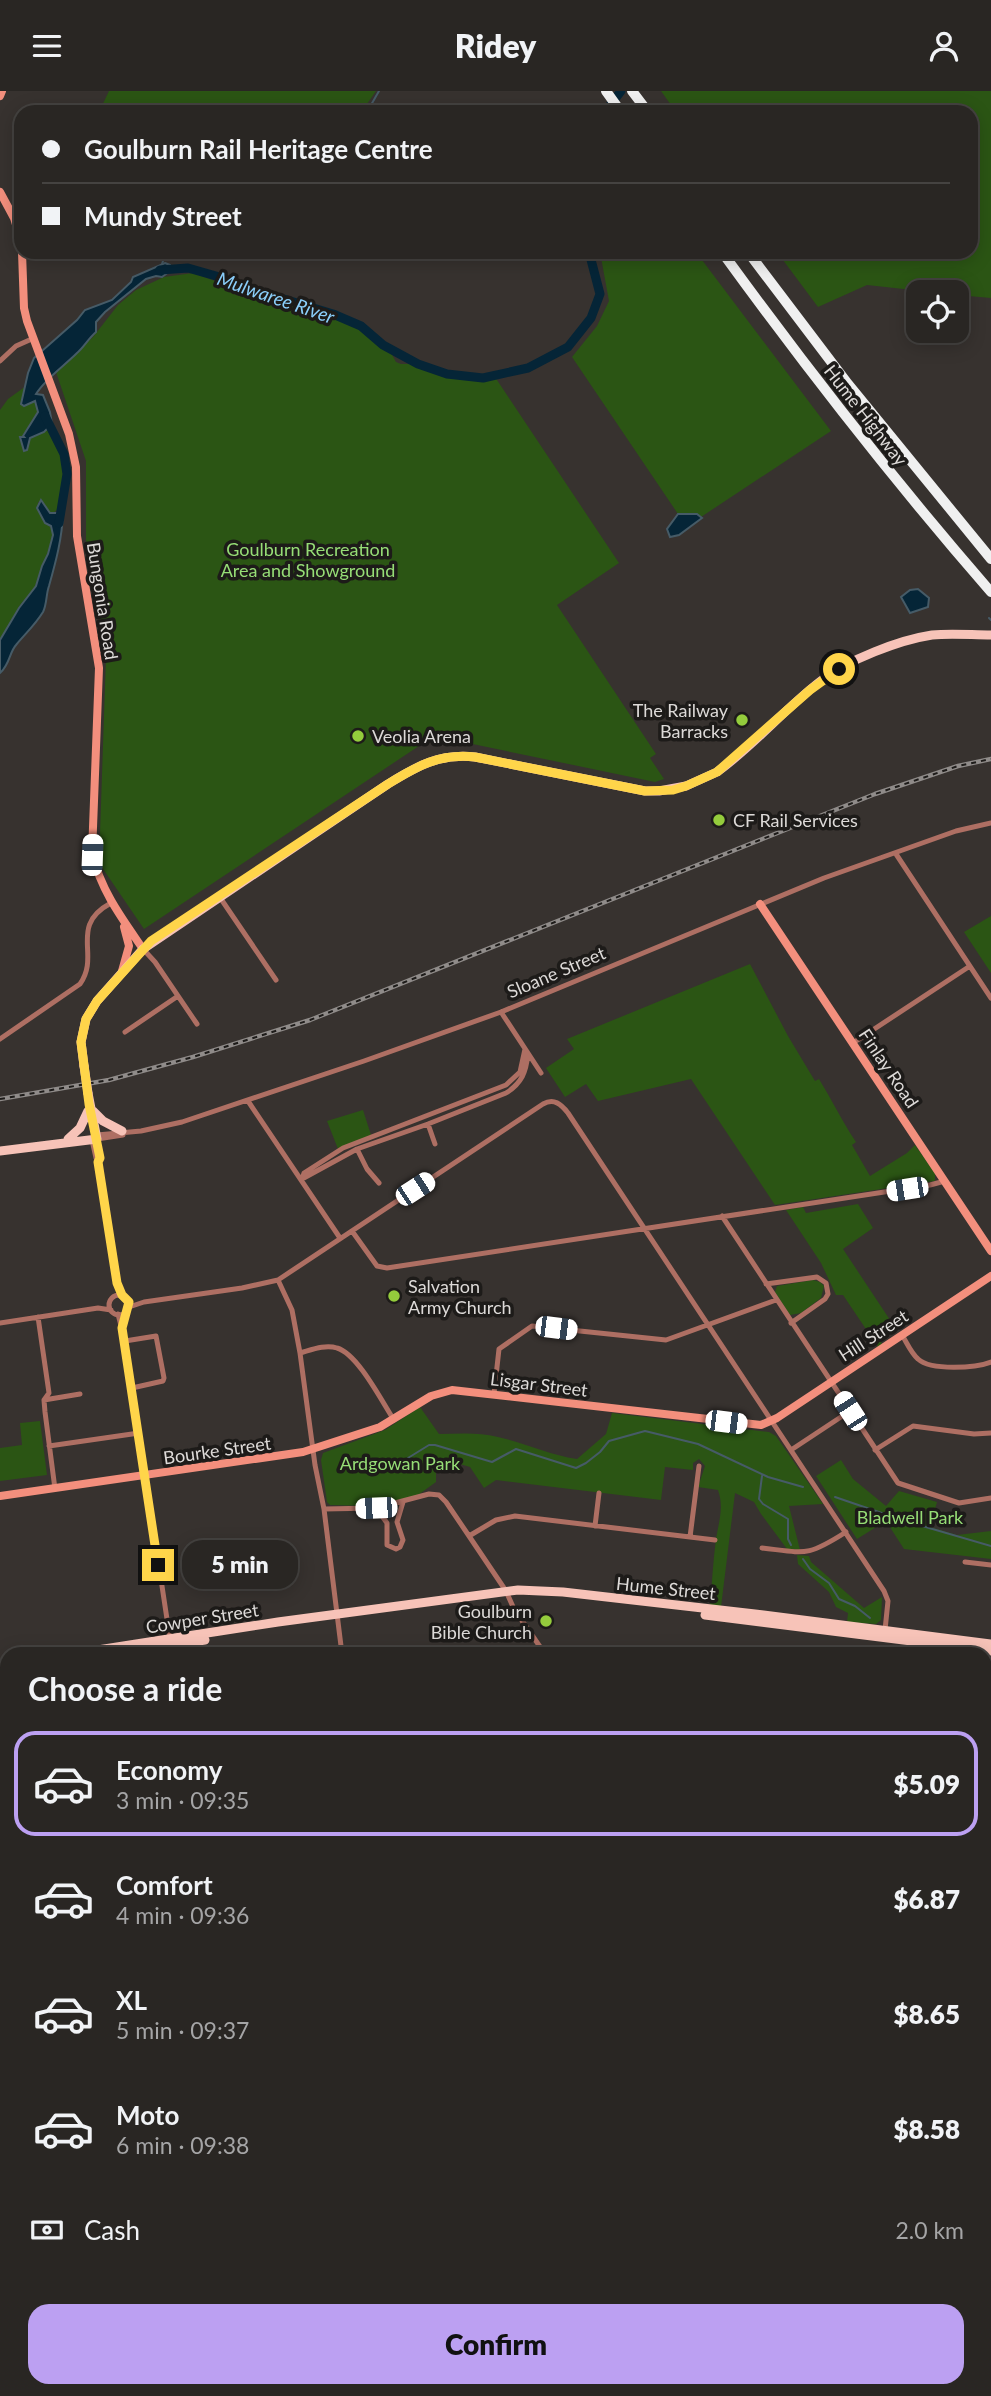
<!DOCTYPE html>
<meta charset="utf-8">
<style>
:root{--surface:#292623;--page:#353230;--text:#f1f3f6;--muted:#a5a5a6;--line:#454341;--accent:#bca0f2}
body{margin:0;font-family:Lato,sans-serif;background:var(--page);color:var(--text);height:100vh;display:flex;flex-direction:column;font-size:26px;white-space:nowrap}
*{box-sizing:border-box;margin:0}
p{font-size:23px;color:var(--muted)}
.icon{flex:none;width:38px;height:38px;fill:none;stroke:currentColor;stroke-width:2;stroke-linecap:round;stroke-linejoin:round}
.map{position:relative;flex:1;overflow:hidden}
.sheet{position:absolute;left:0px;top:1556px;width:992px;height:751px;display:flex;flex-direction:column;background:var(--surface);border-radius:21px 21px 0 0;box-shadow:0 4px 18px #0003,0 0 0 2px var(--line)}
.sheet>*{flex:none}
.banner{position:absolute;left:14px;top:14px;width:964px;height:154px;border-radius:21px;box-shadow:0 4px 18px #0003,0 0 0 2px var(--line);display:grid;align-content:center;height:154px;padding:0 28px;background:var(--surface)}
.tools{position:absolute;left:906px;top:189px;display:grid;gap:14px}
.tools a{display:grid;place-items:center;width:63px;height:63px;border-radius:14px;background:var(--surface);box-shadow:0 4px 18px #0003,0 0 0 2px var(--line);font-size:35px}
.end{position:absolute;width:32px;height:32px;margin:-16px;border:9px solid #ffd54a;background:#111;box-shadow:0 0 0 4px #111}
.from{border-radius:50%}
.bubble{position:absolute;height:49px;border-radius:21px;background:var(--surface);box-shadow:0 4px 18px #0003,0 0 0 2px var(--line);font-size:23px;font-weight:800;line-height:49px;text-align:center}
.car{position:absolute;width:21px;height:42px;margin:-21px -10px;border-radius:9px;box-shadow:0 0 5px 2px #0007;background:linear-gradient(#fff 24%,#345 0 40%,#fff 0 76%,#345 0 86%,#fff 0)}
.banner b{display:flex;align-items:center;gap:24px;height:66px;font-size:26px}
.banner b+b{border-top:2px solid var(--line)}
.banner i{width:18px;height:18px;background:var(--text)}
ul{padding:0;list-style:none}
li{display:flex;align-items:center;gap:21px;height:105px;margin:0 14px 10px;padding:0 14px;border:4px solid transparent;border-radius:21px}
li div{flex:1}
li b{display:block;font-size:26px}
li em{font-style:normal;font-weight:800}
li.selected{border-color:var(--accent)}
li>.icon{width:63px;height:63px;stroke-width:1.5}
h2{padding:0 28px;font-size:32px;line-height:84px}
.pay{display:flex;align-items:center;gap:18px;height:77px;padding:0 28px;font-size:26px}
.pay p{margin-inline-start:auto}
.cta{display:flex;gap:14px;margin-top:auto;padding:14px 28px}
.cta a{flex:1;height:80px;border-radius:21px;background:var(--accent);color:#111;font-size:28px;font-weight:800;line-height:80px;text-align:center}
header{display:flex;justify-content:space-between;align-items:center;height:91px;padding:0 28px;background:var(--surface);font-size:32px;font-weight:800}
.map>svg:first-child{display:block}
</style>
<header><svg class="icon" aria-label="menu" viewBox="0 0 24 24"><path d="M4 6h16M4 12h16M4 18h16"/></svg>Ridey<svg class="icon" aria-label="person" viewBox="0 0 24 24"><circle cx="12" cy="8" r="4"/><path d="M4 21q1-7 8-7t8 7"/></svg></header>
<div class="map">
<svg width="991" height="2305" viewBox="0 0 991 2305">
<rect width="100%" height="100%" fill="#37322f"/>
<path fill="#2b5514" d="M109,0H376L367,13L365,21H99Z
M661,0H991V207L957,204V201H931L867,194L818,216L777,161H971V21H676Z
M600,161H696L831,340L701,426L697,423H678L572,266L597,235L609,210Z
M193,182L240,199L293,207L315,215L365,239L390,260L396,271L401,273H417L450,286L484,290L495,286L619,472L557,514L656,663L650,667L664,688L655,691L434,645L144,838L99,772L106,566L86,449V370L56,281L93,246L118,214L136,199L164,186Z
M26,295L21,313L36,309L38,320L23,344L24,346L21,345L26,360L31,345L34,346L48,338C53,344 57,349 59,357C63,371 69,422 50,422L42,411H38L39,421L53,440L48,463L34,498L20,514L0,549V319L8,308Z
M991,825V882L964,841Z
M750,873L788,945L815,990L819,988C832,1009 842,1030 856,1051L852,1054L870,1085L907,1062L915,1054L935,1082V1090L775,1114L691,988L598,1010L586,993L565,1006L546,977L574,958L567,948Z
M363,1019L371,1044L338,1058L327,1030Z
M858,1113L873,1137L843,1158L896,1238L880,1249L882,1253L878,1256L843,1204H836L821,1172L786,1119L803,1116L806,1122Z
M813,1189L820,1191L824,1195L821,1207L801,1222L790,1224L775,1201L777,1195Z
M420,1316L439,1343C459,1343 478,1341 498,1346C525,1352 549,1364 577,1368L606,1343L612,1322L769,1341L776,1345L823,1413L789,1415L800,1459L787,1458L761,1423L754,1411L735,1402L721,1516L710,1515C712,1492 713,1470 716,1448C719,1430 724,1416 718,1399L698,1396L705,1375L699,1368L693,1372V1379L665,1376L661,1409L496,1389L484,1397L470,1376L453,1371L436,1381V1391L418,1404L385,1413L369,1415L330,1414L327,1411L321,1369L323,1362L385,1339Z
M40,1330L47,1384L0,1390V1357L22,1354L20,1332Z
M841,1369L853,1388L886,1415L899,1400L937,1411L930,1436L957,1444L991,1440V1468L904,1458L886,1430L857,1448L816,1385Z
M797,1464L809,1465L811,1471L864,1517L882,1506L881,1529L876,1533L847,1531L848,1522L836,1516L829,1501L798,1473Z
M991,1868V1970L985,1973V1892Z
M991,2076V2190L985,2182V2079Z
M7,2256V2300H52L50,2305H0V2260Z"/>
<path fill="#052537" stroke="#465b67" stroke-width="2" d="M165,172L170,174V180L162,186L156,185L146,188L105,221L96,231V241C88,248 84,256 77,262C63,276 46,287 36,303L43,304L50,321L52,333L44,341L30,347L27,359L24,360L20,346H24L23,345L38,321L35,310L24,315L21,313L28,282L34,267L77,229L85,219L112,209L131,191L133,186Z
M41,409L50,422H63C62,448 56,470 49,495C46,503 47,513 43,521C35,534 25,543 16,554C9,562 10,573 0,582V549L19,517L36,495L42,475L48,463L53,444L51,435L45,432L37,417Z
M678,423H697L702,427L679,444L670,446L667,438Z
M918,498L929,507L928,516L910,522L901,506L910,499Z"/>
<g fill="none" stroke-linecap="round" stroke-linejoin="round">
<path stroke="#465b67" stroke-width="2" d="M367,21L379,0
M162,173L166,161
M989,527L991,529
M408,1367L429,1354H435L492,1371L516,1358L576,1377L586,1372L600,1361L609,1350L645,1340L698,1353L768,1386L803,1396
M762,1385L759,1408L763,1413L788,1428V1448L791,1454
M835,1406L905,1430L991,1455
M803,1468L810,1478L829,1492L839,1508L855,1515L870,1527"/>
<path stroke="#052537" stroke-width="9" d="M605,21L621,0
M160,179L188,177L216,185L248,197L333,223L361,235L383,254L418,273L447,283L483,287L528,277L568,256L591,227L600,203L589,161
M45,325L64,363L67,383L59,432"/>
<path stroke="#ae6f63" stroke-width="5" d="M0,270L16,255L34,247
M896,763L991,907
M219,805L276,889
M143,858L155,871L197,933
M501,921L541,982
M125,941L178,905
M0,948L80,893C101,864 68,835 111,812
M853,952L970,875
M248,1010L340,1147
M428,1033L435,1053
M97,1044L141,1040L182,1031L364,970L501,921L824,787L956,740L991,732
M92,1049L96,1067L98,1071L117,1192L122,1204
M357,1058L367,1078L379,1092
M98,1071L100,1067L97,1048L123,1044
M302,1088L304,1082L343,1057L506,994L520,981L525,958
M302,1088L357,1058L428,1033L506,1002C522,992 526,981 528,963
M722,1125L898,1392L959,1412L991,1407
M352,1140L377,1175L387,1177L930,1094L945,1090
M278,1189L292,1219L300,1262L315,1374L324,1418L342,1563
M766,1193L817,1186L826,1192L828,1203L825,1208L791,1232
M109 1214a10 10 0 1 1 20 0a10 10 0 1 1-20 0Z
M129,1216L144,1211L242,1197L278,1189L543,1013C554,1007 561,1013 568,1022L884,1500L888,1510L885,1539
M118,1223L125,1250L170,1548
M38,1226L49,1302L44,1309L45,1321L55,1398
M0,1232L98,1217L111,1219
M902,1244C907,1252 911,1262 918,1268C931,1280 976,1277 991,1271
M125,1250L156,1245L164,1287L163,1290L132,1297
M300,1262C311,1259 325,1253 337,1257C358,1263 382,1311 394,1329
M494,1303L499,1258L532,1235L666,1249L776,1209
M44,1309L80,1303
M49,1355L139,1342
M791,1359L850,1320
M875,1359L913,1335L974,1343L991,1342
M376,1417L387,1432V1454L396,1458L400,1456L403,1449L397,1431L403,1411
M324,1418L376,1417L429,1403L439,1404L446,1411L469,1445L506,1500L514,1518L545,1563
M595,1435L599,1402
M469,1445L496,1429L515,1425L715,1449
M690,1446L699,1375
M762,1457C806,1462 807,1466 846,1441
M965,1471L991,1474
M920,1551L928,1563
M985,1640H991
M985,1652L991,1660
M985,1707L991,1708
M0,1749L7,1748
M985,1784H991
M0,1786L7,1785
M0,1811L7,1810
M985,1855L991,1856
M0,1922L7,1920
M985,2070L991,2066
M0,2092L7,2091
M0,2123L7,2134
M985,2200L991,2209
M0,2235L7,2245L0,2250
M670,2300L671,2305
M812,2300L816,2305
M282,2305L290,2300
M435,2305L443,2300
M632,2305L640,2300"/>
<path stroke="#f38f7d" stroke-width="8" d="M0,5L2,0
M0,101L14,127L21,151
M22,161L24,217L27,230L69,343L76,376L77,445L99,577L92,763C102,801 121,826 143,858
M760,813L991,1160
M122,880L129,855L124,836
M0,1405L303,1361L380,1336L431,1305L452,1299L761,1334L777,1327L991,1185
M0,1587L7,1634
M193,2300L196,2305"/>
<path stroke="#f7c3b8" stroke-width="9" d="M84,975L81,951L86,928L97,910L143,858L388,693C417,675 440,662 475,666L645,700H659L686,695L717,681C755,654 785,617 822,589C848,569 899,549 932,544C951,542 972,544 991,544
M93,1020L103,1030L122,1040
M68,1048L80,1037L88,1020
M0,1060L97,1048L88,1002
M705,1524L991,1560
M72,1563L278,1531L518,1499L563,1501L755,1523L991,1553
M117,1563L205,1549
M0,1573L7,1572"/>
<path stroke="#f0f0f0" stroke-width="10" d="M606,0L621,21
M632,0L648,21
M722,161C807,278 896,392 991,501
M748,161L848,293L991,468"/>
<g stroke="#8f8b89" stroke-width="4.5">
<path id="rail" d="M0,1008L109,989L193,966L310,929L875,703L958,675L991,668"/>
</g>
<use href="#rail" stroke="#1d1b19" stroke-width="2" stroke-dasharray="5" stroke-linecap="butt"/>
<path stroke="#f7c3b8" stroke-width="9" d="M84,975L88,1002"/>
</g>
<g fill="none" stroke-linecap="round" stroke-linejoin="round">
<path stroke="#ffd54a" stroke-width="9" d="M158,1474L122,1237L129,1211L122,1204L117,1192L98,1071L100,1067L89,1013L81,951L86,928L97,910L151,850L388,693C417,675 440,662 475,666L645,700L673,699L686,695L717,681L810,599L839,578"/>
</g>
<g fill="#94cc3c" stroke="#1d1b19" stroke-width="2.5">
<circle cx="742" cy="629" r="7"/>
<circle cx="358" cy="645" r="7"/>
<circle cx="719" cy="729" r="7"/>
<circle cx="394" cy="1205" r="7"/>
<circle cx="546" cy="1530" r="7"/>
</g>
<g text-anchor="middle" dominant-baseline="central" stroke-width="7" stroke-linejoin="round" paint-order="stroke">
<g font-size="18" fill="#dddad8" stroke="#1d1b19">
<text transform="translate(866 324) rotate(52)">Hume Highway</text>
<text transform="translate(103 510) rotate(81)">Bungonia Road</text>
<text transform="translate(556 881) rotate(-23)">Sloane Street</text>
<text transform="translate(889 977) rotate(56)">Finlay Road</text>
<text transform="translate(873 1244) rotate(-33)">Hill Street</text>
<text transform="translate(539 1293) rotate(7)">Lisgar Street</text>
<text transform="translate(217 1359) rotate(-8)">Bourke Street</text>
<text transform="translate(666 1497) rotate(6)">Hume Street</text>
<text transform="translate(202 1527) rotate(-9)">Cowper Street</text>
</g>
<g font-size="18" fill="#96dd76" stroke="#1d1b19">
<text x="308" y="458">Goulburn Recreation<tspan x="308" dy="21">Area and Showground</tspan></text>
<text x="400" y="1372">Ardgowan Park</text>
<text x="910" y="1426">Bladwell Park</text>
</g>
<g font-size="18" fill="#dddad8" stroke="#1d1b19" text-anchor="start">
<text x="728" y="619" text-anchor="end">The Railway<tspan x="728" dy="21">Barracks</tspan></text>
<text x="372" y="645">Veolia Arena</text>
<text x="733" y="729">CF Rail Services</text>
<text x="408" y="1195">Salvation<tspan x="408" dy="21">Army Church</tspan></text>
<text x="532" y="1520" text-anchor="end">Goulburn<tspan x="532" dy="21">Bible Church</tspan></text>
</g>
<g font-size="19" font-style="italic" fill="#8bcffb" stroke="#1d1b19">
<text transform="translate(276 206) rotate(19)">Mulwaree River</text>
</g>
</g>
</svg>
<div class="tools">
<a><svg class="icon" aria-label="locate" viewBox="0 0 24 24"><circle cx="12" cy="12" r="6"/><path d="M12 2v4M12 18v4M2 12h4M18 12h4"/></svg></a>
</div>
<i class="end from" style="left:839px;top:578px"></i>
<i class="end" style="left:158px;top:1474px"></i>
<div class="bubble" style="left:182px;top:1449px;width:116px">5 min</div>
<i class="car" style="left:92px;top:764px;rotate:2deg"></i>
<i class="car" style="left:415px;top:1098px;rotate:57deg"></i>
<i class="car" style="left:907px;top:1098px;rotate:261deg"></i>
<i class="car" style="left:556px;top:1237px;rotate:97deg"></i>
<i class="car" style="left:850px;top:1320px;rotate:327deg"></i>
<i class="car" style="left:726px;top:1331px;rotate:97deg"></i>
<i class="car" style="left:376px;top:1417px;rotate:268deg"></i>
<div class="banner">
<b><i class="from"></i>Goulburn Rail Heritage Centre</b>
<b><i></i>Mundy Street</b>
</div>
<section class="sheet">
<h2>Choose a ride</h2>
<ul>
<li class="selected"><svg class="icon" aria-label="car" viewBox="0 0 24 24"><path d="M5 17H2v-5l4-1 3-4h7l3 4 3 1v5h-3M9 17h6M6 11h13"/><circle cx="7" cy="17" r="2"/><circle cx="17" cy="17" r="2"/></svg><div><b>Economy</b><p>3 min · 09:35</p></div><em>$5.09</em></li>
<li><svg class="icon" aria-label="car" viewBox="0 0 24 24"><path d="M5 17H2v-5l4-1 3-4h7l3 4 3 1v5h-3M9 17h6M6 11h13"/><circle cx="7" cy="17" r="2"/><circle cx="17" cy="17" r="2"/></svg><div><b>Comfort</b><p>4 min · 09:36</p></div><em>$6.87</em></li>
<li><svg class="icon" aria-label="car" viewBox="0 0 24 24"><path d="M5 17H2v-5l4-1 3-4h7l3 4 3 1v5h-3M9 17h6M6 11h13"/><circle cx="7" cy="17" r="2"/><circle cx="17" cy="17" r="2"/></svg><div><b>XL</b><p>5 min · 09:37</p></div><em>$8.65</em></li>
<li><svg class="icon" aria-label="car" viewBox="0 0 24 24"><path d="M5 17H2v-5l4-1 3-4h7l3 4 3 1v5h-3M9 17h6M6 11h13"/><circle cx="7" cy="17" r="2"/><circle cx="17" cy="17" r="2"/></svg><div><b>Moto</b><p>6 min · 09:38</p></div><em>$8.58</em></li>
</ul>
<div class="pay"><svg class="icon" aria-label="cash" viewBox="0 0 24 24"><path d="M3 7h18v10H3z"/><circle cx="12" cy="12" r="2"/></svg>Cash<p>2.0 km</p></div>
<div class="cta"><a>Confirm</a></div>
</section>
</div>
